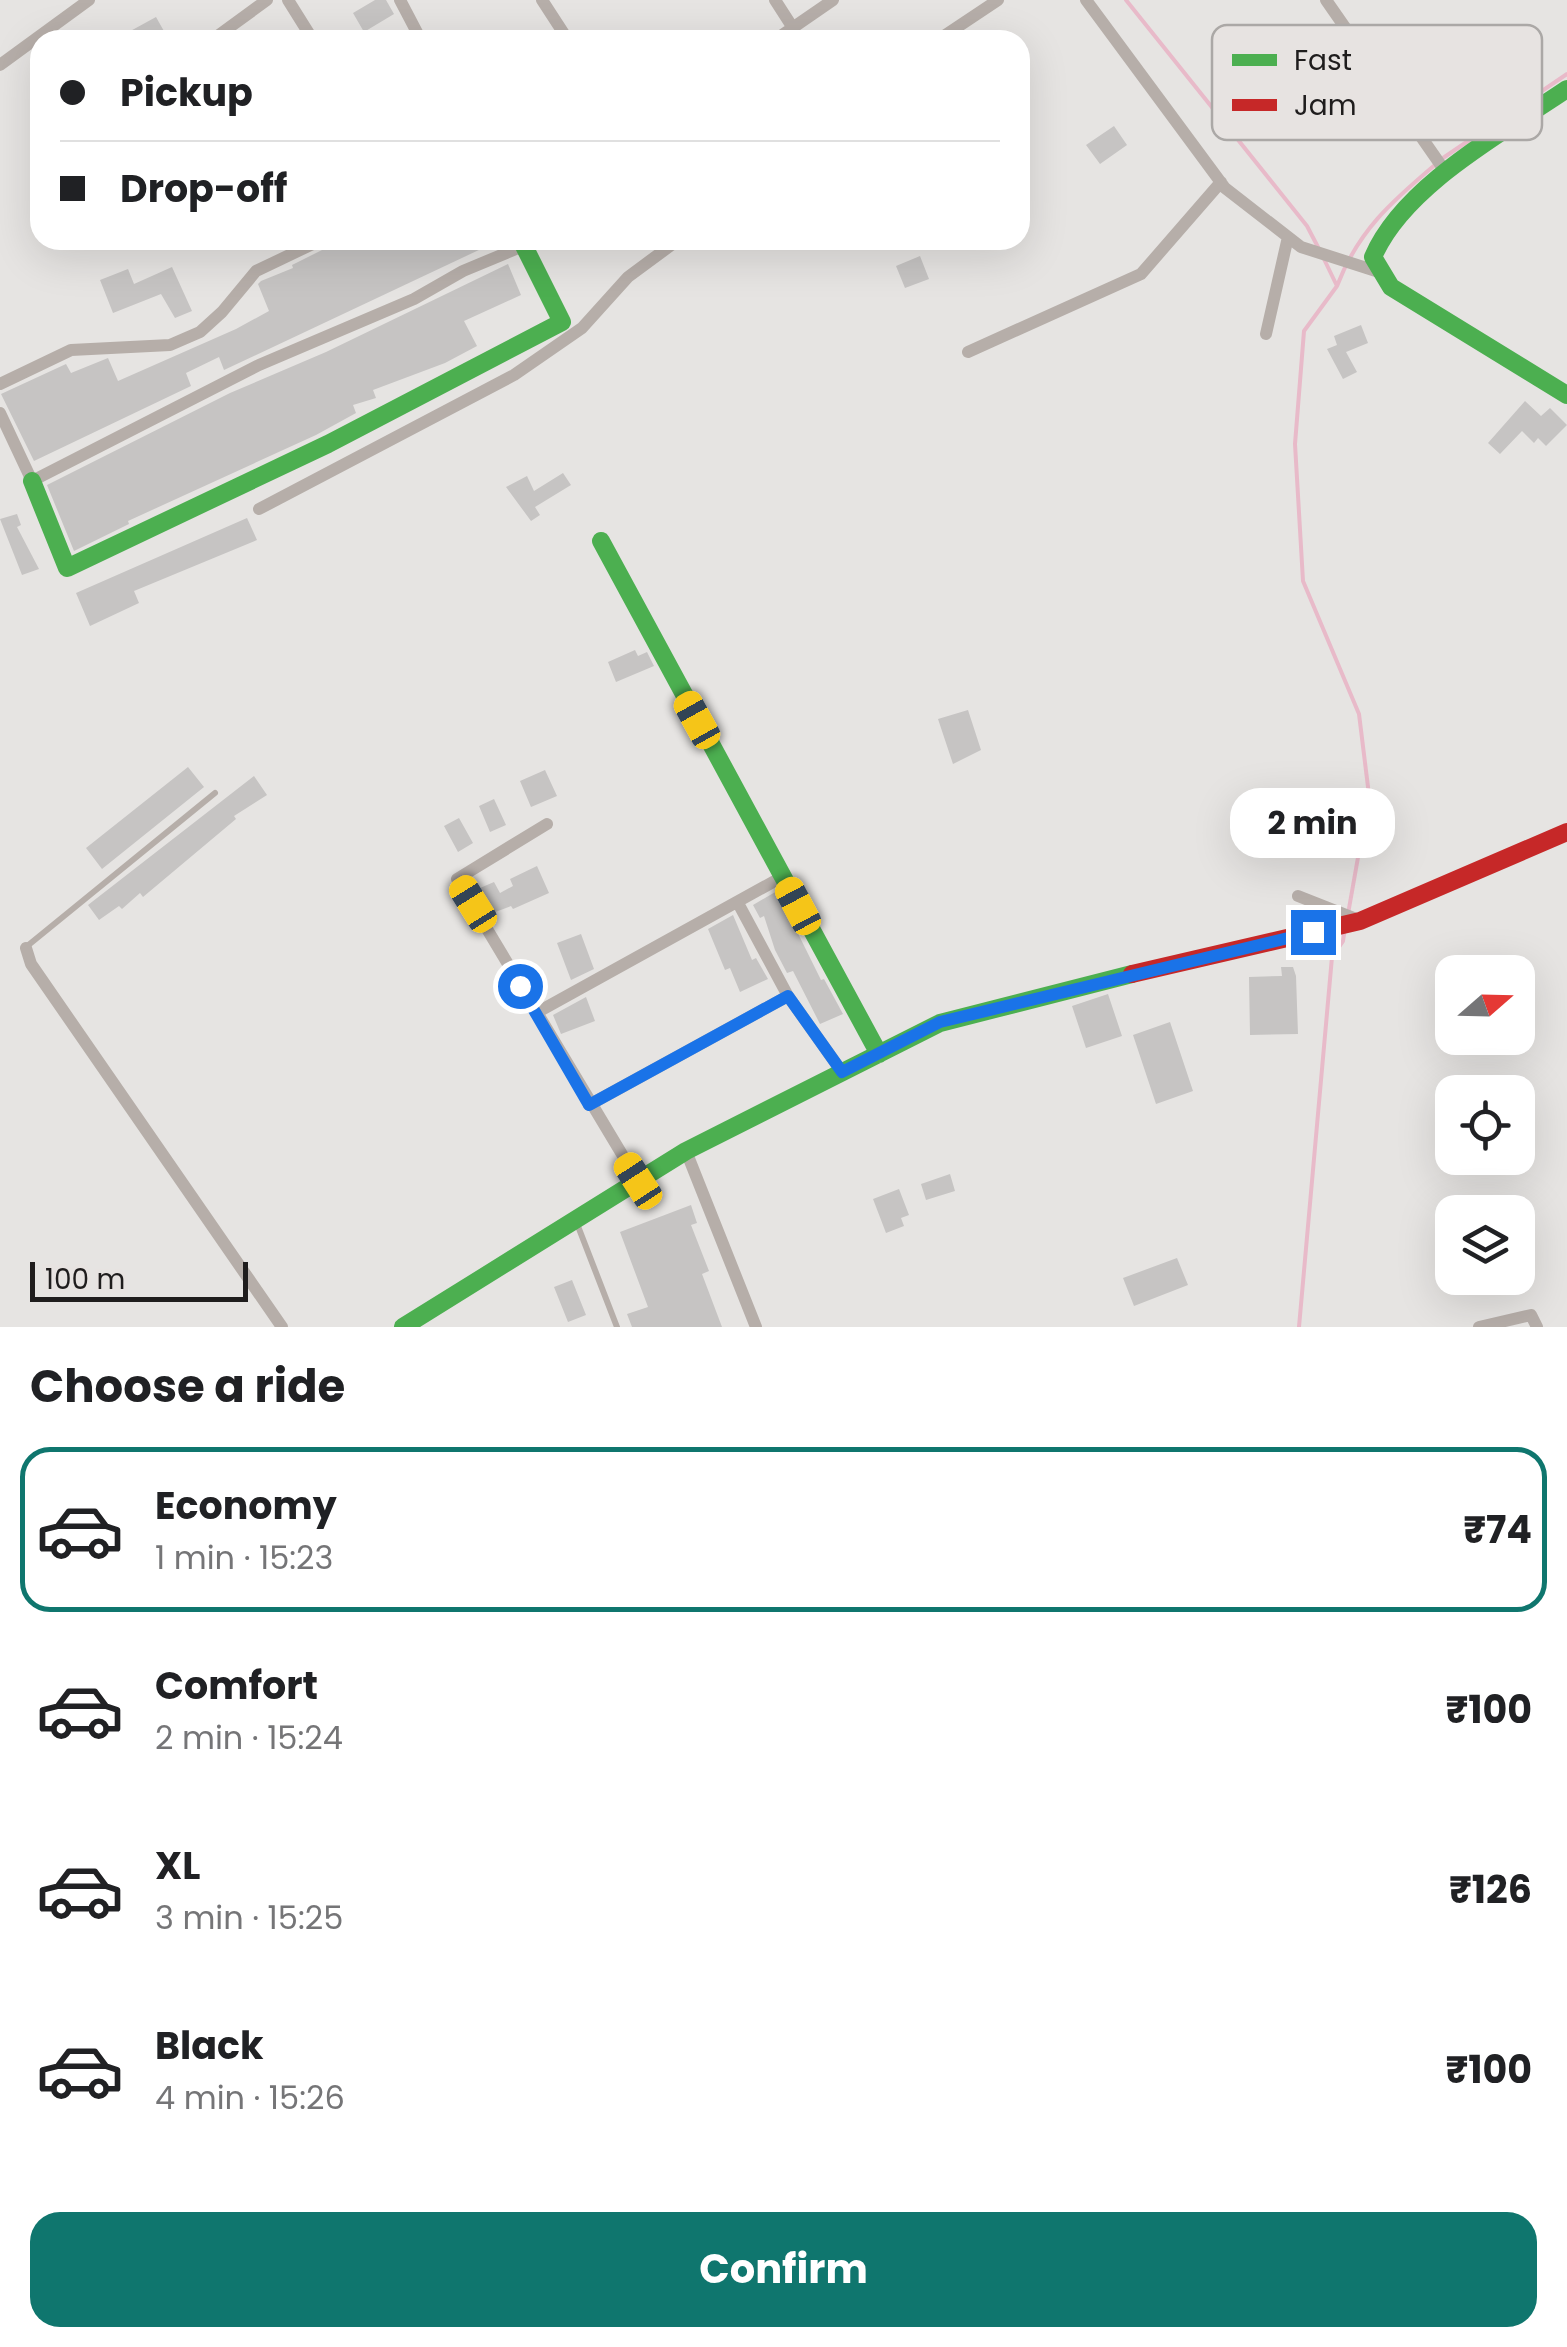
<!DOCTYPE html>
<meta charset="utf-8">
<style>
:root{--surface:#fff;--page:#f6f6f6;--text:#202124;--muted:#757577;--line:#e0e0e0;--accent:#0f766e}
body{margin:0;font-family:Poppins,sans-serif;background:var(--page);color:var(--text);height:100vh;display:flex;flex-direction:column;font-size:38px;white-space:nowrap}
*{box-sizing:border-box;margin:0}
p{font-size:32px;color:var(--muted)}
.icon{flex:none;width:55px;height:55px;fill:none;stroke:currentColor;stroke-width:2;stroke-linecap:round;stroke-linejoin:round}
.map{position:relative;height:1327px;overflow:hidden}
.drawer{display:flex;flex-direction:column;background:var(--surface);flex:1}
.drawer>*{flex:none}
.top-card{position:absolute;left:30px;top:30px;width:1000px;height:220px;border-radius:30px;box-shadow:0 10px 40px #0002;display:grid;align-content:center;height:220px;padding:0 30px;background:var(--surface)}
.needle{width:65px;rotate:70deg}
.fabs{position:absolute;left:1435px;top:955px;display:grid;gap:20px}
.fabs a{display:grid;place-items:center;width:100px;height:100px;border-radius:20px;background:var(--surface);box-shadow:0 10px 40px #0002;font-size:50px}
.scale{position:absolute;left:30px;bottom:25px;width:218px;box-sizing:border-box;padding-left:10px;border:5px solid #1f1d1d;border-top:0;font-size:28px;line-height:35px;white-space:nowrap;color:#1f1d1d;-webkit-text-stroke:8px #e7e3e1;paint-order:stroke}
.end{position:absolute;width:45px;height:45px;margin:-22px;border:12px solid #1a73e8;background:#fff;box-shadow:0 0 0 5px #fff}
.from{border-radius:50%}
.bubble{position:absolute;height:70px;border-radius:30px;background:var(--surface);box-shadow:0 10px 40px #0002;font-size:32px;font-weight:700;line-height:70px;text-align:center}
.car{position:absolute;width:30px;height:60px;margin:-30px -15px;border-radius:12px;box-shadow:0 0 8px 2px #0007;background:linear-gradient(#f5c518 24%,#345 0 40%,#f5c518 0 76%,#345 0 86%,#f5c518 0)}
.top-card b{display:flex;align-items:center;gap:35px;height:95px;font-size:38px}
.top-card b+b{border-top:2px solid var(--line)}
.top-card i{width:25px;height:25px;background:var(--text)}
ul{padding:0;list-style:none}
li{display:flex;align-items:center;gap:30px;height:165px;margin:0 20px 15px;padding:0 10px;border:5px solid transparent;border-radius:30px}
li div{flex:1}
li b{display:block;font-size:38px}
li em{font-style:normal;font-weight:700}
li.active{border-color:var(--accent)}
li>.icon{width:90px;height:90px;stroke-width:1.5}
h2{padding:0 30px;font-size:45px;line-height:120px}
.button{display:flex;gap:20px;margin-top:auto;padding:20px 30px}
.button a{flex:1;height:115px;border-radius:30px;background:var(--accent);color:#fff;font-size:40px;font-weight:700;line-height:115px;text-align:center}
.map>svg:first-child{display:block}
</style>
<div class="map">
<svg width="1567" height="1327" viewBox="0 0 1567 1327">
<rect width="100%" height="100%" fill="#e6e4e2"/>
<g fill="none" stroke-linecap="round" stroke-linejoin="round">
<path stroke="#e8bac9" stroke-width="4" d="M1126,0L1307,226L1319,249
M1443,158L1567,74
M1323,257L1337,286L1304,331L1295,444L1303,581L1359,714L1369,795L1348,914
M1337,286C1358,231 1391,202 1436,164
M1299,1327L1332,957L1343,941L1345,928"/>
</g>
<path fill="#c6c4c3" d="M375,0H386L394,14L364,32L353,13Z
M156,17L169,40H114Z
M1114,126L1127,145L1100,164L1086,145Z
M331,240H478L481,249L224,370L219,357L186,373L191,386L34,461L1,394L66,364L71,373L108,358L118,381L236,329L269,311L258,284L261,281L293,268L292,265L326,248Z
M920,256L929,279L905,288L896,266Z
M508,264L521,295L464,321L477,346L445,363L373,390L376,398L353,405L356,413L316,435L128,521L129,524L74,551L47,485L230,393L326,352Z
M172,267L192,311L175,318L161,294L113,313L100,280L128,269L134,284Z
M1361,325L1368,343L1346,352L1357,372L1343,379L1327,349L1337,345L1334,336Z
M1525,401L1541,416L1550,408L1567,425L1546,446L1538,438L1534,443L1522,431L1500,454L1488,443Z
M563,473L571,485L535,507L540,515L531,521L506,487L527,476L534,491Z
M17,514L21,525L17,527L39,569L22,575L0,519Z
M247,518L257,540L134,591L139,603L90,626L76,593Z
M635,650L638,656L647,652L654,666L616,682L608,662Z
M968,710L981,750L953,764L938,719Z
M188,767L204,787L102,869L86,848Z
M545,770L557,796L531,807L520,781Z
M254,776L267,795L234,816L236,819L143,897L140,893L122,909L119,906L99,920L88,905Z
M494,799L506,825L490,832L479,806Z
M459,818L473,843L458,852L444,826Z
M537,866L549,893L513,909L511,906L490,914L480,888L494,882L500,893L513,886L510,879Z
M777,891L821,980L824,979L843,1014L820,1024L793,971L787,973L775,950L764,916L760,918L753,905Z
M733,915L752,960L756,958L768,979L740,992L730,968L725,970L708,929Z
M581,934L594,969L571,980L557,943Z
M1281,967H1293L1296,976L1298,1034L1250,1035L1249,977L1282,976Z
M1108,994L1122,1036L1086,1048L1072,1006Z
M586,997L595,1021L561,1034L553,1015Z
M1170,1022L1193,1091L1156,1104L1133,1035Z
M950,1174L955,1191L926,1200L921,1184Z
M899,1189L909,1215L901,1218L904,1226L886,1233L873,1199Z
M691,1205L697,1223L691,1225L709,1271L702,1274L722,1327H632L627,1314L648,1307L620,1232Z
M1177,1258L1188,1285L1134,1306L1123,1278Z
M572,1280L586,1315L568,1322L554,1287Z"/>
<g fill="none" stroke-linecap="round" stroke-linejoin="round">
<path stroke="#b6aea9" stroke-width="6" d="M26,947L215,793
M576,1221L617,1327"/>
<path stroke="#b6aea9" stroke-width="12" d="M288,0L313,40
M400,0L421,40
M542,0L568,40
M775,0L793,28
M1086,0L1225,188L1301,247L1379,272
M1326,0L1447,174
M212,40L267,0
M775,40L833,0
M938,40L998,0
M0,65L89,0
M1266,334L1288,237
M968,352L1141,274L1221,182
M0,384L71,350L170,345L200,332L222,312L256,271L321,240
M0,413L32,481L259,365L414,299L463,271L523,246
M259,509L514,375L582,328L628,277L678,240
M547,824L457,879L638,1181
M1298,896L1359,920
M738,903L788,996L842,1072
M26,948L31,964L282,1327
M536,1013L782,877
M589,1105L788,996
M686,1151L756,1327
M1479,1327L1531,1315L1537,1327"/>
<path stroke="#4caf50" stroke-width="18" d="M1567,89C1504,132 1404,185 1373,257L1391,287L1567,395
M32,481L67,568L328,444L562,322L521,240
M601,541L879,1054
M403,1327L686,1151L940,1023L1132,974"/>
<path stroke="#c62828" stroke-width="18" d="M1132,974L1360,921L1567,832"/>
</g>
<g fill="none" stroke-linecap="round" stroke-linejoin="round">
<path stroke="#1a73e8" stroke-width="12" d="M520,986L589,1105L788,996L842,1072L940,1022L1313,932"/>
</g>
<rect x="1212" y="25" width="330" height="115" rx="15" fill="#e7e3e1" stroke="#aba8a6" stroke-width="2.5"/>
<rect x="1232" y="54" width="45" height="12" fill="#4caf50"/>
<rect x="1232" y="99" width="45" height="12" fill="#c62828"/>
<g font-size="28" fill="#1f1d1d">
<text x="1294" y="70">Fast</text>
<text x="1294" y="115">Jam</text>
</g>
</svg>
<div class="fabs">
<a><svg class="needle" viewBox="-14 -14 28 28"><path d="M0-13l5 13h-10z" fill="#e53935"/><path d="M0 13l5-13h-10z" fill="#757577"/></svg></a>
<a><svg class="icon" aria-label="locate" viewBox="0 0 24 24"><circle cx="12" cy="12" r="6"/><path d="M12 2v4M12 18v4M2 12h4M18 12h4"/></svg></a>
<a><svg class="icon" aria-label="layers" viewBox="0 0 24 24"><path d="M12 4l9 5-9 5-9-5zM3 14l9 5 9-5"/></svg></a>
</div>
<div class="scale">100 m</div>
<i class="end from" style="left:520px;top:986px"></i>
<i class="end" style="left:1313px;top:932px"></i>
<div class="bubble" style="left:1230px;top:788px;width:165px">2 min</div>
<i class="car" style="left:697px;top:720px;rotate:331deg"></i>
<i class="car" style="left:473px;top:904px;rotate:328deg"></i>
<i class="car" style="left:798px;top:906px;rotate:332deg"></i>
<i class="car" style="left:638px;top:1181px;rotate:327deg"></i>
<div class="top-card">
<b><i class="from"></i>Pickup</b>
<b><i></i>Drop-off</b>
</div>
</div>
<section class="drawer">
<h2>Choose a ride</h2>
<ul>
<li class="active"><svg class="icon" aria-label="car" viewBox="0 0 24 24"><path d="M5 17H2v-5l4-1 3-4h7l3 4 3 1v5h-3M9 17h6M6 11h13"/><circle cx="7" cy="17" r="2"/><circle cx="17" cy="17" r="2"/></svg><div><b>Economy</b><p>1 min · 15:23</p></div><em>₹74</em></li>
<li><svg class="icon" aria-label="car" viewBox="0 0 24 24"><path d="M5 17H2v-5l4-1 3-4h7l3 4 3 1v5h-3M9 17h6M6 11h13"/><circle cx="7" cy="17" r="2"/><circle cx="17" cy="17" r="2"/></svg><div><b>Comfort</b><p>2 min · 15:24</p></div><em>₹100</em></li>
<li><svg class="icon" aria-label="car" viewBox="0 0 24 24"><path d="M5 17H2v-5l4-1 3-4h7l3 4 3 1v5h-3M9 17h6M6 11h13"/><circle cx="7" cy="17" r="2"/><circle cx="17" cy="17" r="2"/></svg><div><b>XL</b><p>3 min · 15:25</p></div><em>₹126</em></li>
<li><svg class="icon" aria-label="car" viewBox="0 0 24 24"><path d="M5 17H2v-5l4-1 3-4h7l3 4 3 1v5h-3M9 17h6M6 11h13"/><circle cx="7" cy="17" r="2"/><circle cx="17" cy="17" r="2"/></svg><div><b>Black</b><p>4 min · 15:26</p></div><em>₹100</em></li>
</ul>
<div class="button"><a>Confirm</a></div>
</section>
